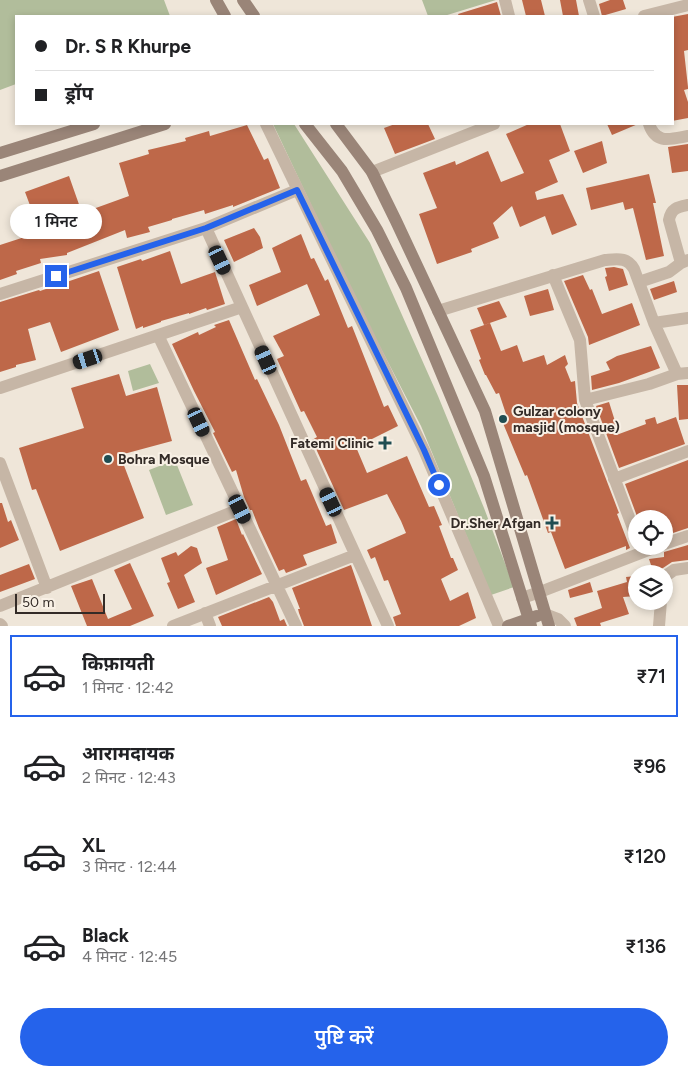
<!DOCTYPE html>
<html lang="hi">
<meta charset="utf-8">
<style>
:root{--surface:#fff;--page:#f2f2f2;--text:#202124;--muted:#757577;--line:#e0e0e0;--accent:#2563eb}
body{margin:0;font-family:Figtree,"Noto Sans Devanagari",sans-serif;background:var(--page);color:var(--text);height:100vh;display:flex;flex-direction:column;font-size:19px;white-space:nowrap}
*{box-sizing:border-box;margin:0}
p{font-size:16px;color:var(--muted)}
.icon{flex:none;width:28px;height:28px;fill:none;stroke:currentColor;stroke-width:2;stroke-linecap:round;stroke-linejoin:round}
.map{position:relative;height:626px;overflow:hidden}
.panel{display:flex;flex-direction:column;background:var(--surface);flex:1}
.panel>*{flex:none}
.hud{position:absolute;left:15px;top:15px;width:659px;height:110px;border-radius:0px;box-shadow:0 2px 8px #0003;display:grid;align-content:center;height:110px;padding:0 20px;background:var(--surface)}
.buttons{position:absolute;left:628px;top:510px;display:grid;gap:10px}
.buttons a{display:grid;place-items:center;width:45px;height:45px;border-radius:50%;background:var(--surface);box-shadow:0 2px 8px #0003;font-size:25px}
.scale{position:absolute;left:15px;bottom:12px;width:90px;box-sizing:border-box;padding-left:5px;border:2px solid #332b27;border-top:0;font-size:14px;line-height:18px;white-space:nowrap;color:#332b27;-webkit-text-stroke:4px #f8f0e5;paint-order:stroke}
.end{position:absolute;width:22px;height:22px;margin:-11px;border:6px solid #2563eb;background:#fff;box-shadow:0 0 0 2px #fff}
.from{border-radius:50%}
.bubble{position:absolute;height:35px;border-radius:18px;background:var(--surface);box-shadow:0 2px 8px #0003;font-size:16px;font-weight:600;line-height:35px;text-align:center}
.car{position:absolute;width:15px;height:30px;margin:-15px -8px;border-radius:6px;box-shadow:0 0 4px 1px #0007;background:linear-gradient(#222 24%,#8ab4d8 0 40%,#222 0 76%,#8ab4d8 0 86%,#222 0)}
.hud b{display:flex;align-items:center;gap:18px;height:48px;font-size:19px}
.hud b+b{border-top:1px solid var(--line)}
.hud i{width:12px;height:12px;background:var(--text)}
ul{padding:9px 0 0;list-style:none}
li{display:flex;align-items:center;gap:15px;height:82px;margin:0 10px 8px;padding:0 10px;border:2px solid transparent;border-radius:0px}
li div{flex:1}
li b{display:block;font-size:19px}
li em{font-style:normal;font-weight:600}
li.selected{border-color:var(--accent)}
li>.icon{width:45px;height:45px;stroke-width:1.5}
.button{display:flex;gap:10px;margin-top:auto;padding:10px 20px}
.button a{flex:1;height:58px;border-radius:30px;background:var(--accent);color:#fff;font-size:20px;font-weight:600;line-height:58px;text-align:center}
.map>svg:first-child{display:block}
</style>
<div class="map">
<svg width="688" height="626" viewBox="0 0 688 626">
<rect width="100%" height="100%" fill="#efe6d9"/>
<path fill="#b1bd9b" d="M0,0H164L170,16H16V84L0,90Z
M422,0H496L444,16H428Z
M273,124H294L370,243L438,396L484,508L514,587L491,595L421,426L359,306Z
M150,364L159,383L133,391L128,371Z
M175,460L193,505L166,515L149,470Z"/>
<path fill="#be6849" d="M522,0H541L545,16H526Z
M560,0H576L579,16H563Z
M610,0H623L626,9L602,16L599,4Z
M497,2L501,16H459L458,14Z
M688,14V50L684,51L688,87V89L684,90L688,102V118L672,121V17Z
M395,124H428L435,139L395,154L384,128Z
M529,124H560L570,151L549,160L558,182L535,192L537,200L563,194L577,225L552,235L545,216L520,227L512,206L493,223L499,238L471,249L472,252L437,264L419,214L437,208L423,173L455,161L456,165L488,151L501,182L524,173L506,134Z
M607,124H638L612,135Z
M247,125L264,160L268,158L280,188L233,207V205L205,214L204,210L172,219V220L148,227L150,232L127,238L125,230L67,253V255L40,259L41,263L16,271L17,274L0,280V245L40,232L25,192L69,176L82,213L129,196L119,163L149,154L148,150L186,141L185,138L209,131L210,136Z
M602,141L607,163L583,173L574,151Z
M688,144V171L672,173L668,147Z
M649,174L656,203H653L664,256L646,260L633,208L625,210L623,202L591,210L586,188Z
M254,228L260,237L263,248L234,262L224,240Z
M301,234L311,259L314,258L325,281L328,279L348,328L352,326L384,407L388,405L398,426L356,447L367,473L407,456L429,507L434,506L442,525L439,526L451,558H453L458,570L441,579L450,601L468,592L476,618L459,626H396L393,617L401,614L388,580L384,581L375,557L371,559L367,550L406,533L401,521L387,494L344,510L312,440L317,437L304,411L301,412L277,359L284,356L273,336L320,315L307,284L257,306L249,285L281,272L272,248Z
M170,251L181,284L215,272L225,304L207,310L206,308L189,314V313L161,321V322L143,328V326L136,329L117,267L141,259L142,261Z
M614,267L623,269L628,285L609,291L605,277L607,276L605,268Z
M99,271L119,330L61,352L50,322L28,329L36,360L16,365V367L0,372V302L39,290L40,291Z
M583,275L590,290L592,289L602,314L632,303L640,325L589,345L588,337L564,281Z
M674,281L677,292L654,300L650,289Z
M548,289L554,310L530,316L524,296Z
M499,301L507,317L484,325L477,308Z
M229,320L255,380L257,379L279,425L301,481L306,479L326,526L331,524L337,543L303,555L307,565L286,573L284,569L279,571L259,528L252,510H250L244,497L236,470L232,472L213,433L215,432L194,391L172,344L198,332L199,335L216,327L214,325Z
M490,323L501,351L517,345L523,362L544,355L547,365L565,355L568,364L565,367L571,382L575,381L577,403L619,513L617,514L630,548L626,550V546L565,569L551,532L548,533L527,475L525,476L500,416L506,414L499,393L496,394L486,375H485L479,360L481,359L470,330Z
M651,346L660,368L619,383L592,390L591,376L610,370L606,362L617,356Z
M119,374L126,396L157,387L172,441L120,455L144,518L60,551L36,489L32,490L19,448L84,428L71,388Z
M677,385H688V419L679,420Z
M609,402L619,434L646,424L645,420L655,417L657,424L676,417L685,444L619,468L596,406Z
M688,460V528L664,536V519H638L625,484Z
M0,503H2L8,522L11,520L19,540L0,548Z
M236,519L242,535L243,534L262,574L216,595L206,568L228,560L217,527Z
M688,545V560L672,562L660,570L653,571L649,559L664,557V552Z
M191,546L197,548L202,563L184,575L195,602L178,609L167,583L170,582L161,558L176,552L178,556Z
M130,563L154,616L130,626H87L71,586L92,579L108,619L132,609L114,570Z
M29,564L35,579L0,592V575Z
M351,565L372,626H304L299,613L298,609H300L292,588Z
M636,576V596L623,597L629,614L600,623L601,626H577L574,618L602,608L597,591L627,582L626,577Z
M590,582L593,592L570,598L568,590Z
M269,597L273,602L280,621L284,619L287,626H222L218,617Z"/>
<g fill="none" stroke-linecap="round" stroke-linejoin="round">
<path stroke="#c6b6a6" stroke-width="12" d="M505,0L509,16
M589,0L594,16
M644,16L688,5
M266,124L424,450L499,626
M649,124C656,145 671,139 688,136
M372,172L494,124
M206,228L388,626
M681,263L669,220C671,208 678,207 688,205
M553,275L580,340L585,400L636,536
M639,282L669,272L681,263L688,260
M0,294L206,228L297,190
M438,311L605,260C618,259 627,257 634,269L654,323L677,374
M654,323L688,318
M158,335L296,626
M0,388L242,307
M585,400L649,384L677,374L688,373
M0,463L47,588
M614,479L688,451
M664,544L688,536
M664,577L674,570L688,568
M522,598L540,592L659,546
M0,606L240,509
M205,613L210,626
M545,614L558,619L565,626
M0,624L2,626
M173,626L355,555
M659,626L661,601"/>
<path stroke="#9a8578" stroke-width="12" d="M216,0L225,16
M243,0L254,16
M305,124L342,171L377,230L406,288L484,476L531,626
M336,124L372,172L396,221L485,411L549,626
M0,153L94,124
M0,176L165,124
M508,626L537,616"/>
</g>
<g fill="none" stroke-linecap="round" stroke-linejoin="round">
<path stroke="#2563eb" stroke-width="6" d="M56,276L206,228L297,190L424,450L439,485"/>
</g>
<g fill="#1f4d52" stroke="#f8f0e5" stroke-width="2">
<circle cx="503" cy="419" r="5"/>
<path d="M382.5 435.5h5v5h5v5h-5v5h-5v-5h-5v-5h5z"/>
<circle cx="108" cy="459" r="5"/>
<path d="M549.5 515.5h5v5h5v5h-5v5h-5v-5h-5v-5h5z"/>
</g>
<g text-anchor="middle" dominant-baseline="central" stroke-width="4" stroke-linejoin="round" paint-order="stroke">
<g font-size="14" font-weight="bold" fill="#332b27" stroke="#f8f0e5" text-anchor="start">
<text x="513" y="411">Gulzar colony<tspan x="513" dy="16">masjid (mosque)</tspan></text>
<text x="374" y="443" text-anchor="end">Fatemi Clinic</text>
<text x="118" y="459">Bohra Mosque</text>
<text x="541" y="523" text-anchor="end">Dr.Sher Afgan</text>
</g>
</g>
</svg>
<div class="buttons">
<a><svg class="icon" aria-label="locate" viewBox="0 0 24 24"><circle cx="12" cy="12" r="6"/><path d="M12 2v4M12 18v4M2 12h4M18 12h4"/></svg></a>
<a><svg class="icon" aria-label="layers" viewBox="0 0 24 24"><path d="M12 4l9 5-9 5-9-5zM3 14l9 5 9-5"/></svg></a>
</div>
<div class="scale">50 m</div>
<i class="end from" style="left:439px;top:485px"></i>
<i class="end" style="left:56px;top:276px"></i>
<div class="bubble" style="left:10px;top:204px;width:92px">1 मिनट</div>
<i class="car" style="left:220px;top:260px;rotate:155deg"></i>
<i class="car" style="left:88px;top:359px;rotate:252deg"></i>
<i class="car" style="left:266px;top:360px;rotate:336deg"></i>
<i class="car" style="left:199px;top:422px;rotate:155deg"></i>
<i class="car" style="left:331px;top:502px;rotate:335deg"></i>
<i class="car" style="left:240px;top:509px;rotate:154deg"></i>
<div class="hud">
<b><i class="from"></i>Dr. S R Khurpe</b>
<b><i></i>ड्रॉप</b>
</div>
</div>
<section class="panel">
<ul>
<li class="selected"><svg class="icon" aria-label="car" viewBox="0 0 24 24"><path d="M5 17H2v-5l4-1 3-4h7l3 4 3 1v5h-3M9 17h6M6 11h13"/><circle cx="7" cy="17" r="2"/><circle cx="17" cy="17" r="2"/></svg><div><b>किफ़ायती</b><p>1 मिनट · 12:42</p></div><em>₹71</em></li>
<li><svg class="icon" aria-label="car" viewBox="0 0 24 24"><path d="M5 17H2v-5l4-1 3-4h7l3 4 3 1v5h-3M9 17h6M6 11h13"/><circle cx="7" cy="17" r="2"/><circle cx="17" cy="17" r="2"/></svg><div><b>आरामदायक</b><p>2 मिनट · 12:43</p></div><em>₹96</em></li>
<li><svg class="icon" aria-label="car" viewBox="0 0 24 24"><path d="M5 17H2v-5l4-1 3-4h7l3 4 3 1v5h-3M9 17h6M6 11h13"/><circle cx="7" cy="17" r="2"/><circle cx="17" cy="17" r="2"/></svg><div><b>XL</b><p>3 मिनट · 12:44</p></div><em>₹120</em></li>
<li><svg class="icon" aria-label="car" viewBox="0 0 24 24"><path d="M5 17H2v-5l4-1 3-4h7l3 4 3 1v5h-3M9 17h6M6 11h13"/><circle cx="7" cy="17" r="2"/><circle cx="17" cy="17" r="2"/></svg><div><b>Black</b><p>4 मिनट · 12:45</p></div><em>₹136</em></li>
</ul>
<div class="button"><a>पुष्टि करें</a></div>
</section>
